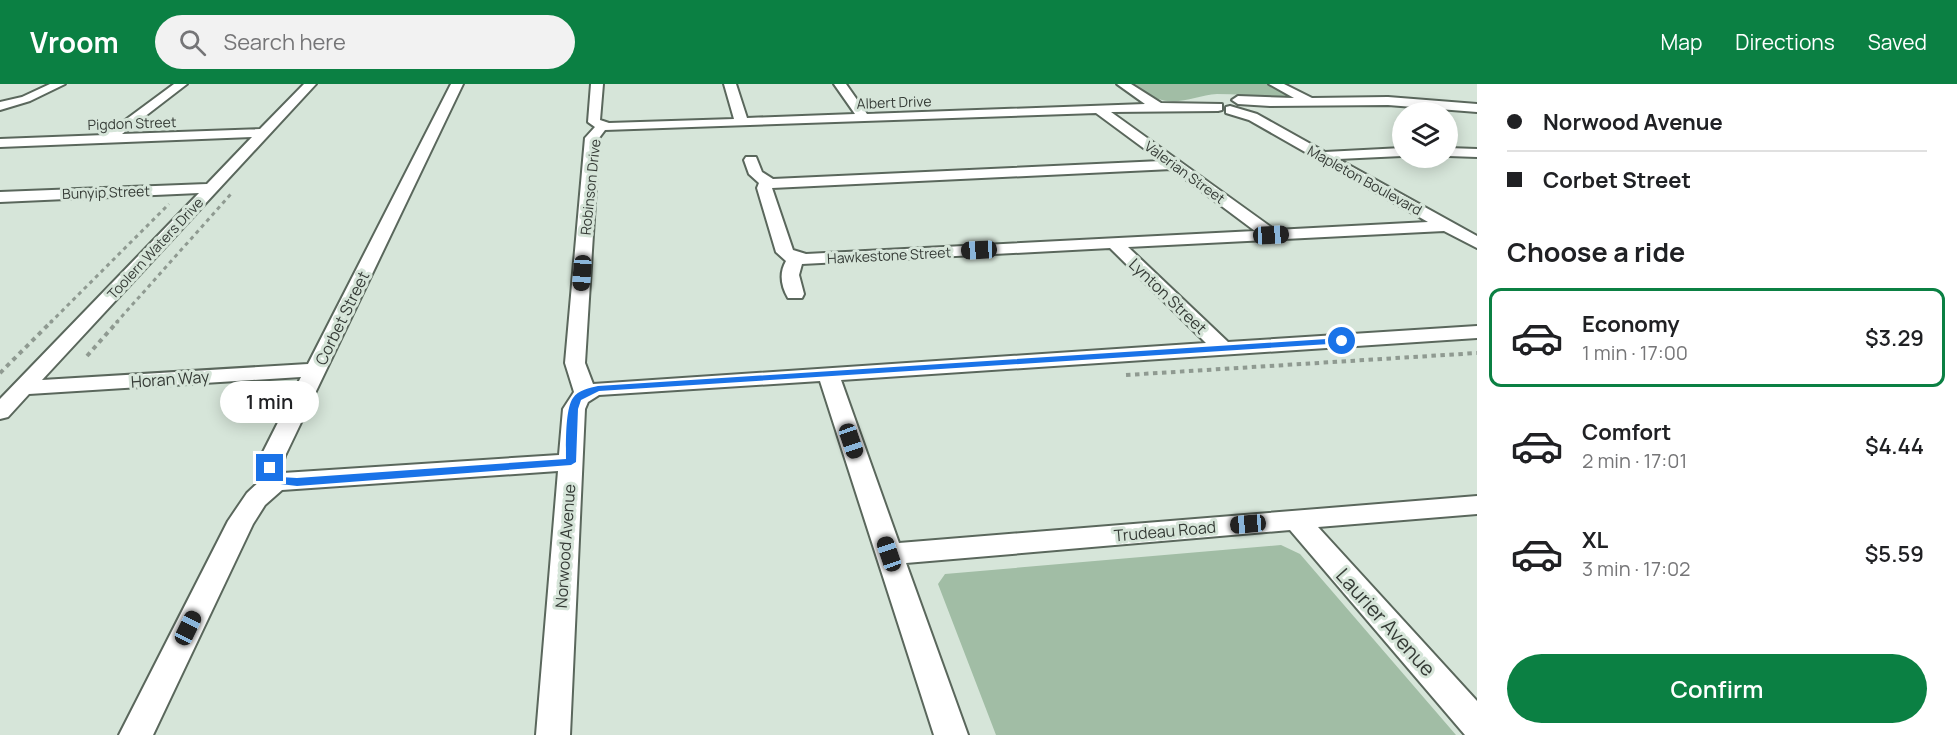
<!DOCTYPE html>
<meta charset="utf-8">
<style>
:root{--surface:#fff;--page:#f2f2f2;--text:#202124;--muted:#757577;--line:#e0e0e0;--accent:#0b8043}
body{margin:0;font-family:Manrope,sans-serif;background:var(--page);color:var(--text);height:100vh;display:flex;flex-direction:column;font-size:22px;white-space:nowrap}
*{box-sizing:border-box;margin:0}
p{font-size:20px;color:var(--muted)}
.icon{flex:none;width:33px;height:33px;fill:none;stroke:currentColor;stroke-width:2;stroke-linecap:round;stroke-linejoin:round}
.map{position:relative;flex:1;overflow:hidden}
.sheet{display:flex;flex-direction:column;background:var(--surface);width:480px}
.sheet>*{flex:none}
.hud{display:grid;align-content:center;height:132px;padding:0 30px;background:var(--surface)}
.tools{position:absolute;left:1392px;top:18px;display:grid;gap:12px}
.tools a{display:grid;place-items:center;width:66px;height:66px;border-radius:50%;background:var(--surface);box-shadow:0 3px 15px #0003;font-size:30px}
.end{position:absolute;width:27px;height:27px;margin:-14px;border:8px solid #1a73e8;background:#fff;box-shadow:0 0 0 3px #fff}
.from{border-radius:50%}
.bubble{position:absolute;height:42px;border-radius:21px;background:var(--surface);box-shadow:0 3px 15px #0003;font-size:20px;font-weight:600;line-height:42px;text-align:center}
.car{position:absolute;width:18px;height:36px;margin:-18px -9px;border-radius:8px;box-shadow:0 0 4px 2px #0007;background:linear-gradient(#222 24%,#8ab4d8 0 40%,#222 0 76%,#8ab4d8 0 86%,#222 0)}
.hud b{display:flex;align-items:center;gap:21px;height:57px;font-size:22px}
.hud b+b{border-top:2px solid var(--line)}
.hud i{width:15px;height:15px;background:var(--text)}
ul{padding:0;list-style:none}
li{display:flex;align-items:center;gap:18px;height:99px;margin:0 12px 9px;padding:0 18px;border:3px solid transparent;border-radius:12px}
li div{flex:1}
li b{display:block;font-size:22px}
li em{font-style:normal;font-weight:600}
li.on{border-color:var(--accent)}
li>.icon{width:54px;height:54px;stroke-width:1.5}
h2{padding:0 30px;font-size:27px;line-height:72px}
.cta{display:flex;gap:12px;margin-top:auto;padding:12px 30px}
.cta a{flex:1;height:69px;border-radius:36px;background:var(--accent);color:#fff;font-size:24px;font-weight:600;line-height:69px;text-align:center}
header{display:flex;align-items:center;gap:36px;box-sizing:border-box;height:84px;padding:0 30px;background:var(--accent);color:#fff}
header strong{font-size:28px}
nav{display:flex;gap:33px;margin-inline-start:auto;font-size:21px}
.search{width:420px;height:54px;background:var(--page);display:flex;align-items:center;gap:15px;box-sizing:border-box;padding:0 21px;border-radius:33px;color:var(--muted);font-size:22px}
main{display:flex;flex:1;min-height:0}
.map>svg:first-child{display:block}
</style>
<header>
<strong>Vroom</strong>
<div class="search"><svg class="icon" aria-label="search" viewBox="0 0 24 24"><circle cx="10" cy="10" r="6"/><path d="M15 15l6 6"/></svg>Search here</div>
<nav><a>Map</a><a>Directions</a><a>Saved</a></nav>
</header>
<main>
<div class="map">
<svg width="1477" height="651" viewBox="0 0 1477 651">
<rect width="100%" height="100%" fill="#d6e5d9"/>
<path fill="#a1bda5" d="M1134,0H1270L1288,10L1286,13C1263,13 1240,10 1217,10C1198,11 1181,21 1162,16C1152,14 1142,5 1134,0Z
M1281,461L1300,470L1456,651H996L938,500L945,490Z"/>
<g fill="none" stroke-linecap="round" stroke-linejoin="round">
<g stroke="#5a675c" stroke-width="4">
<path id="minor" d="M50,0H65L30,17L0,26V18L22,13Z
M174,0H187L122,50L260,45L304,0H316L42,296L308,280L451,0H463L285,372L281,386L283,389L559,371L563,325L574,308L565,279L585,54L595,43L588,38L591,0H603L600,36L609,39L734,35L724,0H736L747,34L855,30L834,0H846L867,30L1145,20L1117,0H1131L1161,19L1222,20V26L1218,27L1111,28L1275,146L1428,138L1249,36L1226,29V23L1230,22L1257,30L1325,68L1402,64V72L1338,75L1477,152V164L1444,147L1128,163L1228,258L1477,242V254L841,296L899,459L1477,412V430L1318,443L1477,617V651H1465L1290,446L906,479L968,651H934L820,297L599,311L588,318L585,325L570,651H536L558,387L282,406L265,421L253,440L153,651H119L228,437L247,409L262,395L257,386L261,372L301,293L29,310L8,333L0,335V315L199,109L0,118V108L207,100L252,53L0,63V55L105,51ZM1096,29L1161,77L773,95L762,88L756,73H746L744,76L749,90L759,99L757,104L776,168L786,177C779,189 781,202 788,214H802L804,210L799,191L802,180L1110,164L1206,259L593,300L585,279L599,54L605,46ZM1172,85L1255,147L806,170L793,166L772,104Z
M1269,0H1284L1312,14L1388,13L1477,20V28L1388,21L1270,22L1238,20L1232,16L1238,12L1294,14Z
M1448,64L1477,65V73L1448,72Z"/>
</g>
<path stroke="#8f9a91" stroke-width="3" stroke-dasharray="4 4" stroke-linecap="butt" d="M50,239L169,120
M116,239L231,110"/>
<path stroke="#8f9a91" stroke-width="4" stroke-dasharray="4.5 4.5" stroke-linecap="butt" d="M87,272L118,237
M0,289L52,237
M1126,291L1477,269"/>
<use href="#minor" fill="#fff" fill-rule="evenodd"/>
</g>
<path fill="#1a73e8" d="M1342,254L1345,255V259L599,307L581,316L578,325L576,378L571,381L297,402L272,399L264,384L270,380L273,381L280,393L297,394L566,375C566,361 565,325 573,314C578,306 590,304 598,302Z"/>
<g text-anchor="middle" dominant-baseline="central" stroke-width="6" stroke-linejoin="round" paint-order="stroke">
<g font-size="14" fill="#353b36" stroke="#d6e5d9">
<text transform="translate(894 18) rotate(-2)">Albert Drive</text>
<text transform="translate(132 39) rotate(-2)">Pigdon Street</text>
<text transform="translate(1185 88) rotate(36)">Valerian Street</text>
<text transform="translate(1365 96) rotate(29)">Mapleton Boulevard</text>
<text transform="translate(590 103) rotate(-84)">Robinson Drive</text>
<text transform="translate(106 108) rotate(-2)">Bunyip Street</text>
<text transform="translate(155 164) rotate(-47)">Toolern Waters Drive</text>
<text transform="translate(889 171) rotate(-3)">Hawkestone Street</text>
</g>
<g font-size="16" fill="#353b36" stroke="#d6e5d9">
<text transform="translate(1168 212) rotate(44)">Lynton Street</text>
<text transform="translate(342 234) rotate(-64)">Corbet Street</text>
<text transform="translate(170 295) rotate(-4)">Horan Way</text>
<text transform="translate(1165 447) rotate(-5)">Trudeau Road</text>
<text transform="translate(565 462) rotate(-86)">Norwood Avenue</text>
</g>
<g font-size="20" fill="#353b36" stroke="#d6e5d9">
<text transform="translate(1386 538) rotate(48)">Laurier Avenue</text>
</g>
</g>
</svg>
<div class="tools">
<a><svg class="icon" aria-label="layers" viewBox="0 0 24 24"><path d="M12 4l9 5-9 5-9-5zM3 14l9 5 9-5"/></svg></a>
</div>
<i class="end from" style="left:1342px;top:257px"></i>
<i class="end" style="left:270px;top:384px"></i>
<div class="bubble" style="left:220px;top:297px;width:99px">1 min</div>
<i class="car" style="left:1271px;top:151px;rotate:87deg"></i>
<i class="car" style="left:979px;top:166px;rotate:267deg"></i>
<i class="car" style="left:582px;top:189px;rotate:184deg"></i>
<i class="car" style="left:851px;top:357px;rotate:161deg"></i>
<i class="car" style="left:1248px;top:440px;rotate:265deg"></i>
<i class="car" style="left:889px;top:470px;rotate:341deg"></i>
<i class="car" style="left:188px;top:544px;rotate:26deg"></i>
</div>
<section class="sheet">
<div class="hud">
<b><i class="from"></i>Norwood Avenue</b>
<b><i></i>Corbet Street</b>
</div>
<h2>Choose a ride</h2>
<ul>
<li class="on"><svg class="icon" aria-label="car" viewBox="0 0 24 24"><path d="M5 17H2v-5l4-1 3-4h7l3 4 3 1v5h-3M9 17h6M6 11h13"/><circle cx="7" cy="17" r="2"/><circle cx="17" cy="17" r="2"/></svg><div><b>Economy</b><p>1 min · 17:00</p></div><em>$3.29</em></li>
<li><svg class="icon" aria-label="car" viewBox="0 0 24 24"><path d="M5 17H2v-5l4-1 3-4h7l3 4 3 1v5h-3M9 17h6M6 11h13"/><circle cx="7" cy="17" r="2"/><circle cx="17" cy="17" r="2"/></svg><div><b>Comfort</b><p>2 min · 17:01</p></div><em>$4.44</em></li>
<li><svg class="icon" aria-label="car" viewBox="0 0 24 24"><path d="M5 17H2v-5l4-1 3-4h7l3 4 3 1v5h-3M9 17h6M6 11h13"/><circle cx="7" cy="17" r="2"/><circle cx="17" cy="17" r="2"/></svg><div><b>XL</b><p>3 min · 17:02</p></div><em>$5.59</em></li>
</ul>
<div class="cta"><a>Confirm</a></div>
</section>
</main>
